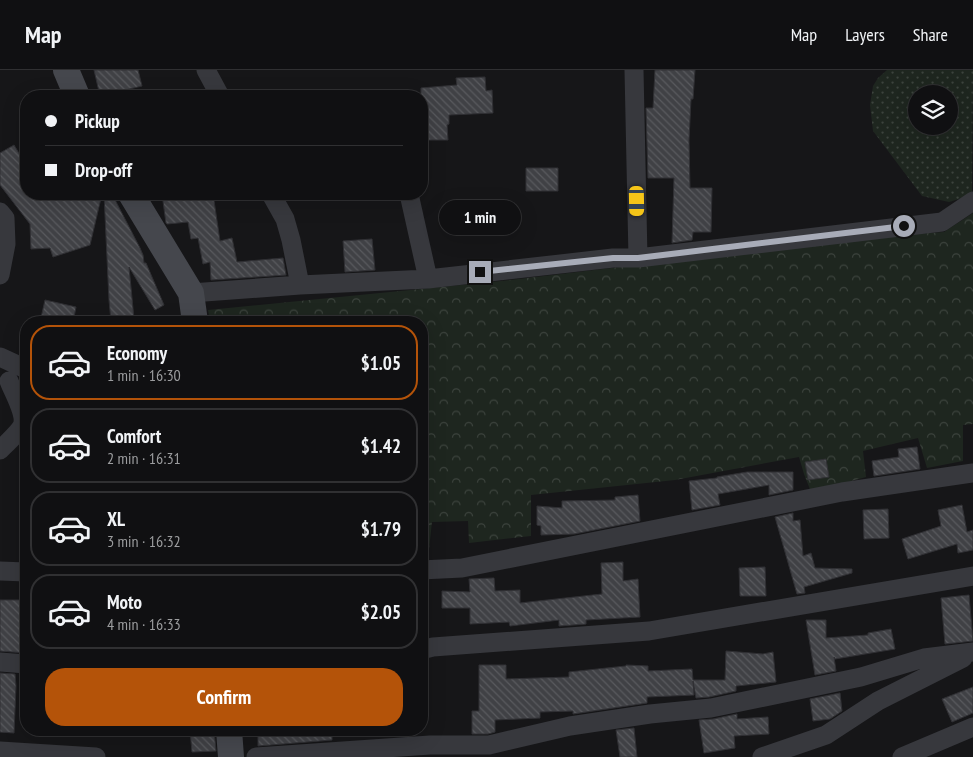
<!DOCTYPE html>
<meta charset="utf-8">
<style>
:root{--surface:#101012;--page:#1e1e20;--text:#f1f3f6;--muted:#9c9d9f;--line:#303032;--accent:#b45309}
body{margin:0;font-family:"PT Sans Narrow",sans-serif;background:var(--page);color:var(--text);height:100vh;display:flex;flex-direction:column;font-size:19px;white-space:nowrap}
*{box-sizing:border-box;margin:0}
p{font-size:16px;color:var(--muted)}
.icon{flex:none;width:28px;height:28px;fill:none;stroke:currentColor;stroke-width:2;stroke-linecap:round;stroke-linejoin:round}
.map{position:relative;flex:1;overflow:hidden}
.panel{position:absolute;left:20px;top:246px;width:408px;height:420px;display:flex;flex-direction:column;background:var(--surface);border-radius:20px;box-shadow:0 5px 20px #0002,0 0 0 1px var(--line)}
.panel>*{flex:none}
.hud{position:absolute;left:20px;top:20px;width:408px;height:110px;border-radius:20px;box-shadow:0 5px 20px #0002,0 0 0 1px var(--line);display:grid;align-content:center;height:110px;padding:0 25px;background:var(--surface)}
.fabs{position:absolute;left:908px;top:15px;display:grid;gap:10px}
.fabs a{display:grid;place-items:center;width:50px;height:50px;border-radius:50%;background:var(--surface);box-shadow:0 5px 20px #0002,0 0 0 1px var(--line);font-size:25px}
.end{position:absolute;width:22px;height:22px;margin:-11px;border:6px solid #a8acb8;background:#111;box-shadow:0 0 0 2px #111}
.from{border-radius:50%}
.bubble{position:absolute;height:35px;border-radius:18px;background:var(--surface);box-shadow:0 5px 20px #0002,0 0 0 1px var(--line);font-size:16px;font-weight:700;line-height:35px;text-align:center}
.car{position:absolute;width:15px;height:30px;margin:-15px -8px;border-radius:6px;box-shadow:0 0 4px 1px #0007;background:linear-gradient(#f5c518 24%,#345 0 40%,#f5c518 0 76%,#345 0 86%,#f5c518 0)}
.hud b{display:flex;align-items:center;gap:18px;height:48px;font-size:19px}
.hud b+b{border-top:1px solid var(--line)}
.hud i{width:12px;height:12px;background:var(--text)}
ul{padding:9px 0 0;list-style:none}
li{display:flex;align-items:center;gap:15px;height:75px;margin:0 10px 8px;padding:0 15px;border:2px solid var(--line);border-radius:20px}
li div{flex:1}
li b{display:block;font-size:19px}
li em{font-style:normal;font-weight:700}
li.on{border-color:var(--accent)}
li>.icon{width:45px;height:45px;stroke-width:1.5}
.primary-button{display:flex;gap:10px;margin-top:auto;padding:10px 25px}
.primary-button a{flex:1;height:58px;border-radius:20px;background:var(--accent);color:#fff;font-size:20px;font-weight:700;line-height:58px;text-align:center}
header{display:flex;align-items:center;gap:30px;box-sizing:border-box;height:70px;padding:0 25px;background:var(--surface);border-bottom:1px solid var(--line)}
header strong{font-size:24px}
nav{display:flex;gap:28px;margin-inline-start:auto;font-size:18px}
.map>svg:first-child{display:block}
</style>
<header>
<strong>Map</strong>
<nav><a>Map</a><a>Layers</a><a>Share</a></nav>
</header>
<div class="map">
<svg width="973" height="687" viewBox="0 0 973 687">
<defs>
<pattern id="grass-dots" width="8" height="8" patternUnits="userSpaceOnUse" patternTransform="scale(1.25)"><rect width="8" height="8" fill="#1e261f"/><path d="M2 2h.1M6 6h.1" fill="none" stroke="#3c433d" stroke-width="1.8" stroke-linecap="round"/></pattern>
<pattern id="park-crowns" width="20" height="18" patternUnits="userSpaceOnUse" patternTransform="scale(1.25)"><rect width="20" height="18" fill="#1e261f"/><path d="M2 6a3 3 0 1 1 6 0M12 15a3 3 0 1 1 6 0" fill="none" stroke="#3c433d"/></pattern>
<pattern id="building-back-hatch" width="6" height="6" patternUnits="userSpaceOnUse" patternTransform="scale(1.25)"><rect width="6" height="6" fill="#404145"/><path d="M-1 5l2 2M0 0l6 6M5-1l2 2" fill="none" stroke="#595a5e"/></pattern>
</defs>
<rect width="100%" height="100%" fill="#161618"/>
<path fill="url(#grass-dots)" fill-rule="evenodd" d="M887,0H973L972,125L949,132L922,126L873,61L870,35L873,16L878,8ZM916,24H949V56H916Z"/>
<path fill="url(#park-crowns)" d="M973,143V354L963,355V391L927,398L918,368L863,381L866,407L811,422L804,404L799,387L675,410L531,425V466L469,473L468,451L432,452L429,479H421V252H210L208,240L501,211L874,167L944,162Z"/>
<path fill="url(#building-back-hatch)" stroke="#303034" d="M94,0H138L142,16L100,26Z
M655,0H695L693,29H691L689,70L690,118H712L711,162H693L692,170L672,173L674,108H648L646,38H653Z
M485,7L486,21L492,20L493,43L449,45V54L447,55L448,70H421V18L457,15L456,8Z
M14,75L26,95V124H102L90,175L53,187L50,178L31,179L30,154L0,115V83Z
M526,98H558V121H526Z
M104,124H112L140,178L143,185L144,193H146L164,235L155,240L129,197L134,249L111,251L109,230Z
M162,124H213L220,171L232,168L237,192L283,188L286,205L211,210L210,192L203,194L198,168L191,169L188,152L167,154L166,153Z
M372,169L375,200L345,202L343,171Z
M45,230L76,237L73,252H62L41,248Z
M917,377L920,399L874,406L872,391L899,387L898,379Z
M826,389L829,407L808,410L805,392Z
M747,402H793V420L769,425V415L718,424L720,435L692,440L689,411L717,408V407Z
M638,425L640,451L574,464L541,465V456L537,455V436L562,438V431L615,430V427Z
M962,435L967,462L973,460V480L958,483L957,474L908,489L902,469L941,456L938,440Z
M888,439L889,468L864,469L863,440Z
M793,443V451L800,450L803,486L811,483L815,498L852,499V503L804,517L805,523L797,524L775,447Z
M623,492V511L638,509L640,547L586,550V554L559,556V550L510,556L509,552L470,554V538H442V521L470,522L469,509L494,508L495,521L520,520V533L602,524L601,493Z
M765,497L766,526H740L739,498Z
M969,525L973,571L945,574L941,528Z
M0,530H26V583L0,581Z
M806,550H826V568L868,565V563L891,559L895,579L835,589L834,587L836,601L815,605Z
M726,581L763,584L773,582L776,612L736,616V621L709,627L696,628L693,611L694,625L647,627V633L573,644V641L540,642V648L495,650V662L488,664H472V641H479V595H506V609L569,607V602L626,596V595L648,596V601L692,599L693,610H725Z
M0,603L15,604L16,616L14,663L0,662Z
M973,617V643L952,652L942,629Z
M840,623L842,641L830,649L813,651L810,629Z
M737,644V649L768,647L769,664L734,666L735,678L704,683L699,650L713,649Z
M634,658L637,687H620L616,660Z
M190,660H214L216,681L192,682Z
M258,660H332V670L258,676Z"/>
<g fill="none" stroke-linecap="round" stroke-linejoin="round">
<path stroke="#37383d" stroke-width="19" d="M206,0L220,26
M634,0L638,188
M271,124L285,149L291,170L300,215
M409,124L428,209
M0,142L5,148L6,174L0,205
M191,223L300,215L428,209L613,188H638L942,152L973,131
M0,287L26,299
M0,380C5,375 19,362 22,356C27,345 13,322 9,311
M421,500L462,498L842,422L973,403
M0,501L26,502
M421,580L433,577L649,561L973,506
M0,592L26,594
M0,681L96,687
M256,687L430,675H489L570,656L650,644L711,638L861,607L924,588L973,582
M762,687L826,665L878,631L963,588
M902,687L973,657"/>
<path stroke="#45474d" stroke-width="26" d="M66,0L77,26
M131,124L191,223L195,252
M229,660L231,687"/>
</g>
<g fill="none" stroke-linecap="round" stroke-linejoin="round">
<path stroke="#a8acb8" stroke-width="6" d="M480,202L613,188H638L904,156"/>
</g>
</svg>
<div class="fabs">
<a><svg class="icon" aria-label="layers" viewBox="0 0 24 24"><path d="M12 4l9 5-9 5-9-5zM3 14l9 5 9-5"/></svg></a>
</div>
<i class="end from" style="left:904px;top:156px"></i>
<i class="end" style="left:480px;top:202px"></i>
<div class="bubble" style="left:439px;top:130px;width:82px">1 min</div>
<i class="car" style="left:637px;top:131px;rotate:179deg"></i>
<div class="hud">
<b><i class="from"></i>Pickup</b>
<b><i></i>Drop-off</b>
</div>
<section class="panel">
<ul>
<li class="on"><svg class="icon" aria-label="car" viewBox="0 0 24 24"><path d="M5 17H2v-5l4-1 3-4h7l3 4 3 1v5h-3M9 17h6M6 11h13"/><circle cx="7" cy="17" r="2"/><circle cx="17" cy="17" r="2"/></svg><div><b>Economy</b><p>1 min · 16:30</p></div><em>$1.05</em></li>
<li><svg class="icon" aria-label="car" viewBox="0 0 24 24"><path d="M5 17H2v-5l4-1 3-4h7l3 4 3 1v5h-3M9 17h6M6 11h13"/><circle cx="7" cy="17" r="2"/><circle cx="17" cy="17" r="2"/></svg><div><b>Comfort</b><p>2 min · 16:31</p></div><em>$1.42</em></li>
<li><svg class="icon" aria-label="car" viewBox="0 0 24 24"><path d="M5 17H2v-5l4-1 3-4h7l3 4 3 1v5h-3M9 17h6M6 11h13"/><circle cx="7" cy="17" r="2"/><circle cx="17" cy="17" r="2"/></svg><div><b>XL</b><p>3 min · 16:32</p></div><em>$1.79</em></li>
<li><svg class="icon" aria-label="car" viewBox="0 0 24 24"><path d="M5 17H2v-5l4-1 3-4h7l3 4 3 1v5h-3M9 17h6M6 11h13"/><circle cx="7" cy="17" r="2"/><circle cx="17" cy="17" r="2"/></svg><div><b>Moto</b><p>4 min · 16:33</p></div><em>$2.05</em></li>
</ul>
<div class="primary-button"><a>Confirm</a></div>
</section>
</div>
